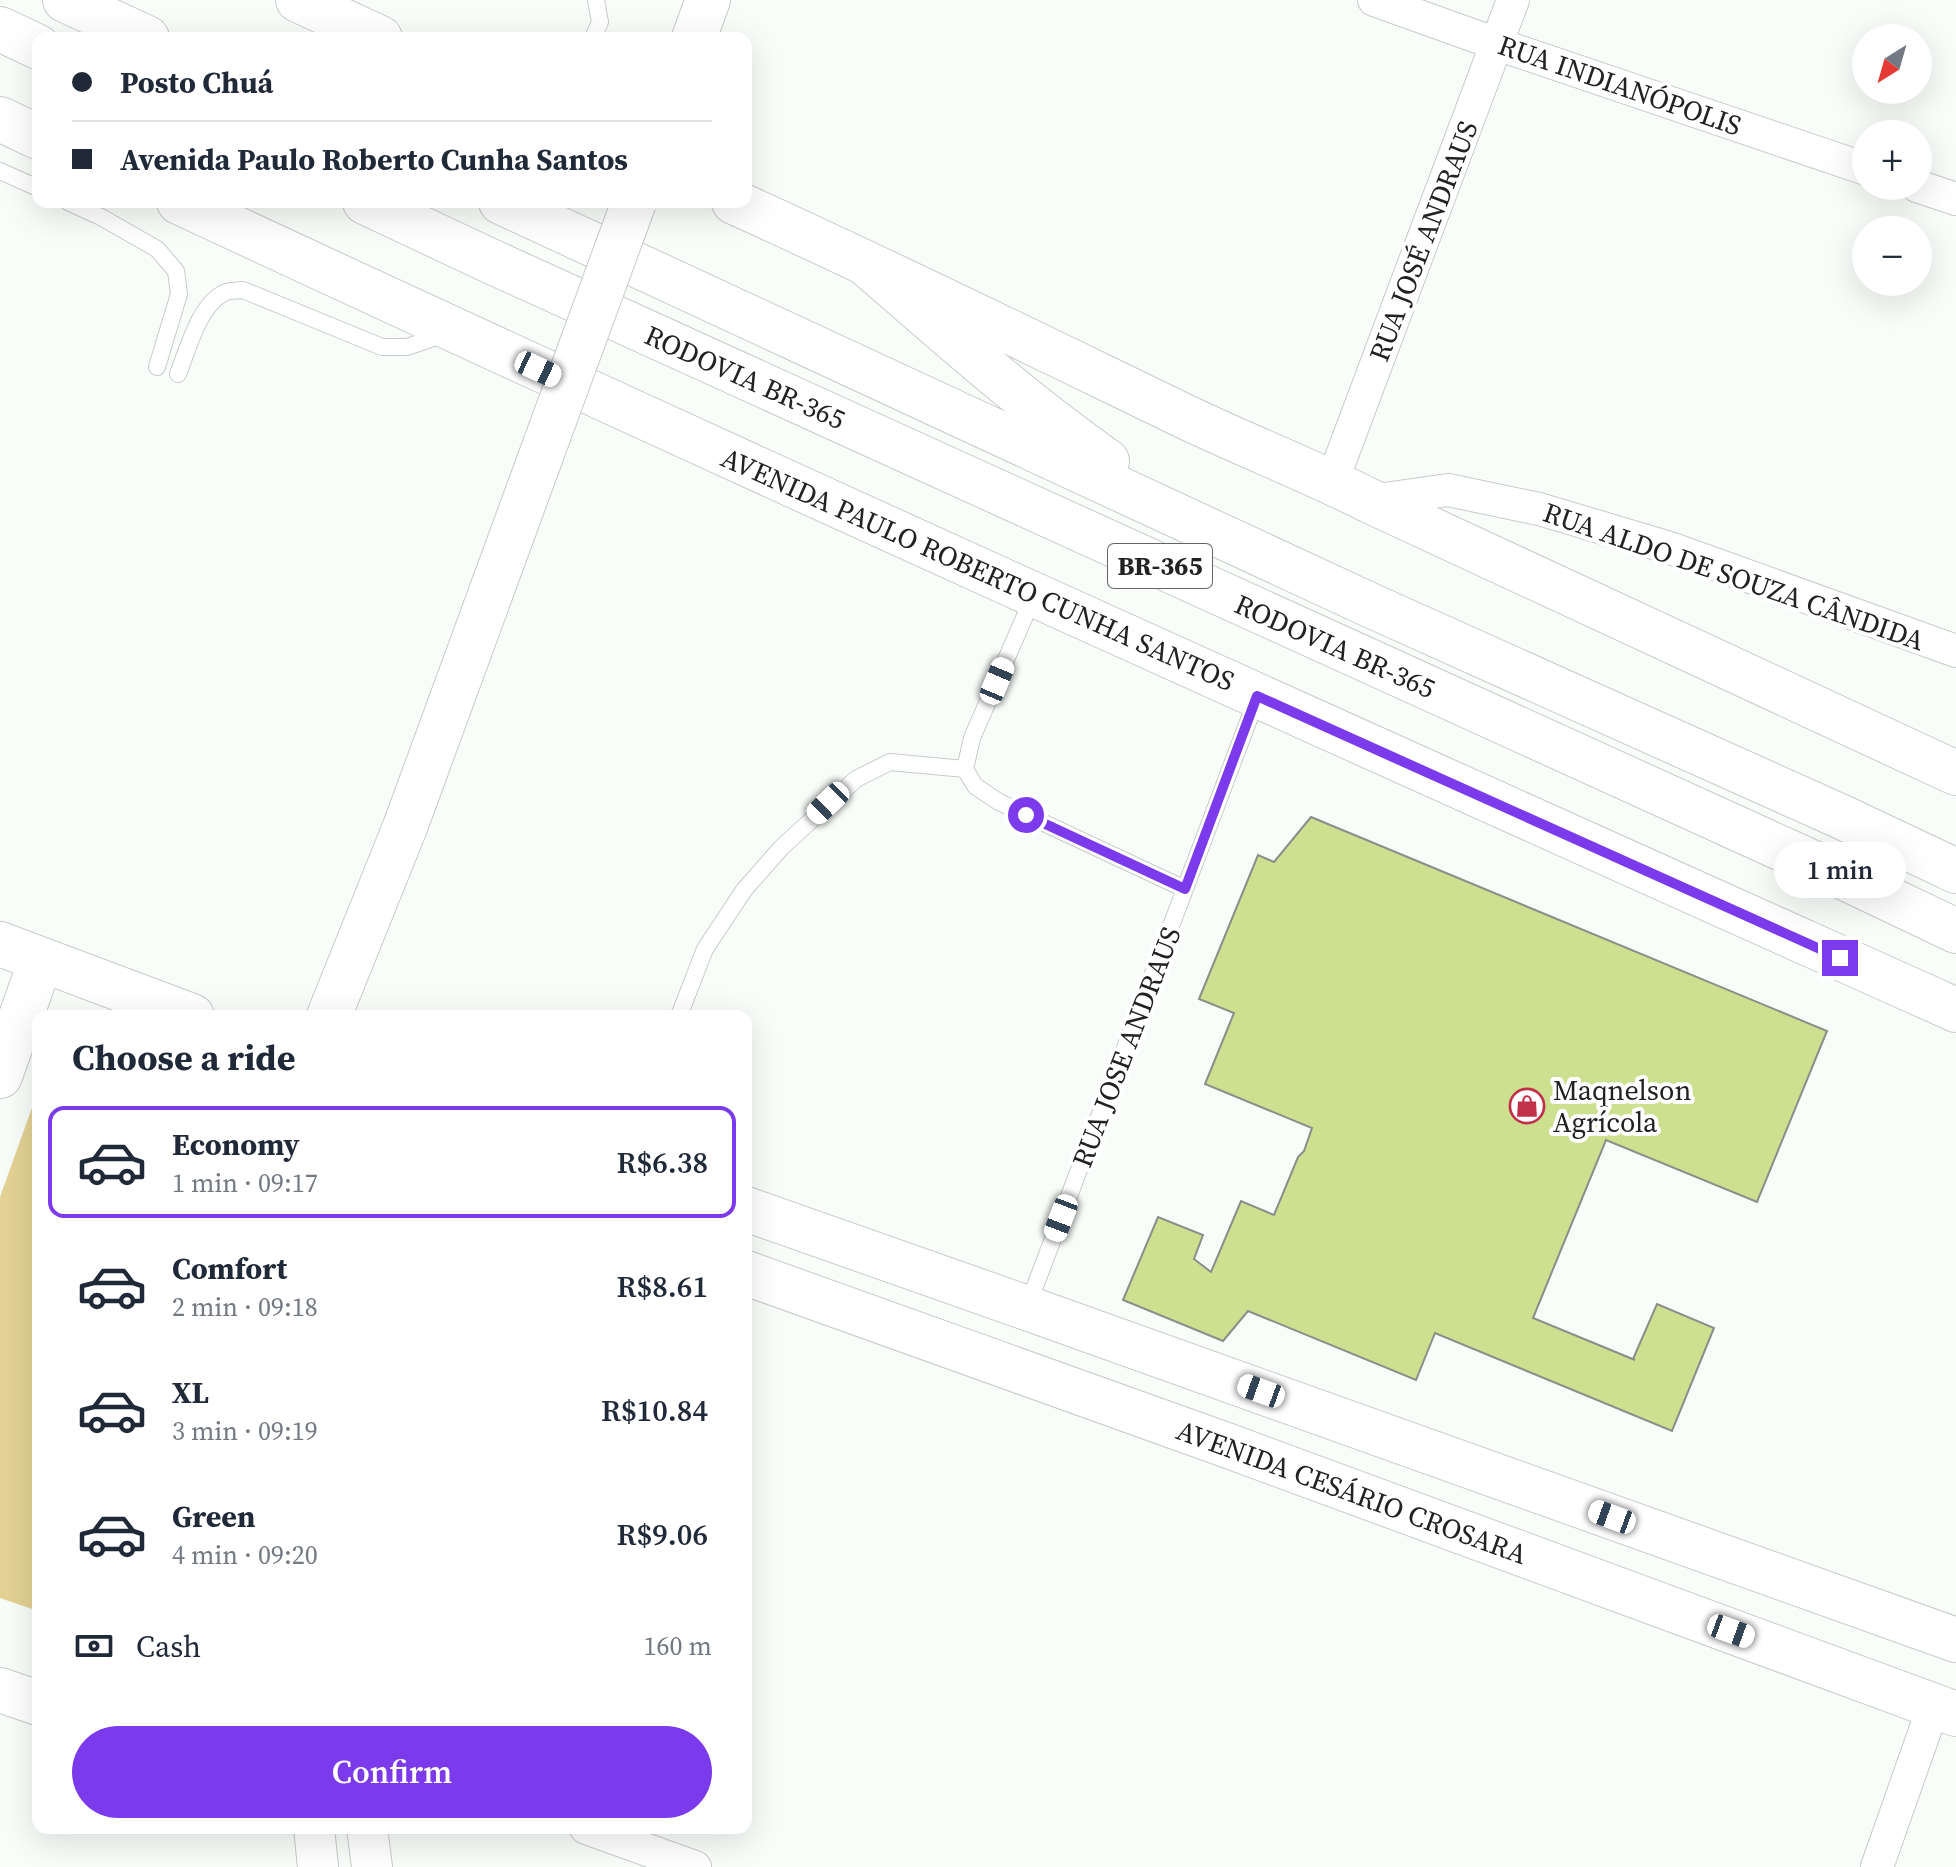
<!DOCTYPE html>
<meta charset="utf-8">
<style>
:root{--surface:#fff;--page:#f2f2f3;--text:#1f2937;--muted:#747a83;--line:#e0e1e3;--accent:#7c3aed}
body{margin:0;font-family:"Source Serif 4",serif;background:var(--page);color:var(--text);height:100vh;display:flex;flex-direction:column;font-size:30px;white-space:nowrap}
*{box-sizing:border-box;margin:0}
p{font-size:26px;color:var(--muted)}
.icon{flex:none;width:44px;height:44px;fill:none;stroke:currentColor;stroke-width:2;stroke-linecap:round;stroke-linejoin:round}
.map{position:relative;flex:1;overflow:hidden}
.drawer{position:absolute;left:32px;top:1010px;width:720px;height:824px;display:flex;flex-direction:column;background:var(--surface);border-radius:16px;box-shadow:0 8px 32px #0002}
.drawer>*{flex:none}
.guide{position:absolute;left:32px;top:32px;width:720px;height:176px;border-radius:16px;box-shadow:0 8px 32px #0002;display:grid;align-content:center;height:176px;padding:0 40px;background:var(--surface)}
.needle{width:52px;rotate:217deg}
.buttons{position:absolute;left:1852px;top:24px;display:grid;gap:16px}
.buttons a{display:grid;place-items:center;width:80px;height:80px;border-radius:50%;background:var(--surface);box-shadow:0 8px 32px #0002;font-size:40px}
.end{position:absolute;width:36px;height:36px;margin:-18px;border:10px solid #7c3aed;background:#fff;box-shadow:0 0 0 4px #fff}
.from{border-radius:50%}
.bubble{position:absolute;height:56px;border-radius:28px;background:var(--surface);box-shadow:0 8px 32px #0002;font-size:26px;font-weight:600;line-height:56px;text-align:center}
.car{position:absolute;width:24px;height:48px;margin:-24px -12px;border-radius:10px;box-shadow:0 0 6px 2px #0007;background:linear-gradient(#fff 24%,#345 0 40%,#fff 0 76%,#345 0 86%,#fff 0)}
.guide b{display:flex;align-items:center;gap:28px;height:76px;font-size:30px}
.guide b+b{border-top:2px solid var(--line)}
.guide i{width:20px;height:20px;background:var(--text)}
ul{padding:0;list-style:none}
li{display:flex;align-items:center;gap:24px;height:112px;margin:0 16px 12px;padding:0 24px;border:4px solid transparent;border-radius:16px}
li div{flex:1}
li b{display:block;font-size:30px}
li em{font-style:normal;font-weight:600}
li.selected{border-color:var(--accent)}
li>.icon{width:72px;height:72px;stroke-width:1.5}
h2{padding:0 40px;font-size:36px;line-height:96px}
.pay{display:flex;align-items:center;gap:20px;height:88px;padding:0 40px;font-size:30px}
.pay p{margin-inline-start:auto}
.action{display:flex;gap:16px;margin-top:auto;padding:16px 40px}
.action a{flex:1;height:92px;border-radius:48px;background:var(--accent);color:#fff;font-size:32px;font-weight:600;line-height:92px;text-align:center}
.map>svg:first-child{display:block}
</style>
<div class="map">
<svg width="1956" height="1867" viewBox="0 0 1956 1867">
<rect width="100%" height="100%" fill="#f9fdf9"/>
<path fill="#e3d293" d="M38,1091V1611L0,1598V1197Z"/>
<path fill="#cce090" stroke="#8c8d89" stroke-width="2" d="M1311,817L1827,1031L1757,1202L1606,1140L1533,1318L1635,1360L1633,1359L1657,1304L1714,1328L1672,1431L1435,1333L1416,1380L1248,1311L1223,1341L1123,1300L1158,1217L1203,1235L1194,1259L1211,1272L1241,1201L1274,1215L1298,1157L1304,1151L1312,1128L1205,1084L1234,1013L1199,999L1258,855L1274,862Z"/>
<g fill="none" stroke-linecap="round" stroke-linejoin="round">
<g stroke="#c8cbc8" stroke-width="18">
<path id="service" d="M593,38L600,22L596,0
M0,171L38,188
M68,202L101,217L157,249L176,271L179,294L157,367
M178,374C188,349 199,305 224,293C229,290 237,291 243,290L382,347H407L445,334
M1034,595L972,738L965,769L975,786L999,802L1185,889
M679,1016L705,949L744,890L781,848L856,779L890,762L965,769
M1028,1305L1257,698"/>
</g>
<g stroke="#c8cbc8" stroke-width="34">
<path id="minor" d="M1374,0L1497,44L1866,169
M1917,186L1956,199
M1332,482L1513,0
M1370,501L1448,490L1539,509L1670,548L1956,651
M586,1828L695,1867
M1877,1867L1934,1705"/>
</g>
<g stroke="#c8cbc8" stroke-width="42">
<path id="tertiary" d="M314,1828L318,1867
M367,1828L372,1867"/>
</g>
<g stroke="#c8cbc8" stroke-width="46">
<path id="secondary" d="M694,38L708,0
M0,944L192,1016
M329,1016L405,827
M0,1076L41,960
M746,1209L1027,1308L1956,1640
M746,1273L1226,1445L1956,1714
M0,1690L38,1703"/>
</g>
<g stroke="#c8cbc8" stroke-width="46">
<path id="primary" d="M298,0L380,38
M0,119L38,137
M179,202C768,477 1362,743 1956,1010
M734,202C887,271 1037,345 1188,418C1249,447 1311,471 1370,501L1956,773"/>
</g>
<g stroke="#c8cbc8" stroke-width="46">
<path id="trunk" d="M65,0L147,38
M0,29L38,47
M365,202L488,260L1822,867L1956,931
M501,202L1372,606L1844,818L1956,871
M864,262C943,330 1021,401 1107,461"/>
</g>
<use href="#service" stroke="#fff" stroke-width="16"/>
<use href="#minor" stroke="#fff" stroke-width="32"/>
<use href="#tertiary" stroke="#fff" stroke-width="40"/>
<use href="#secondary" stroke="#fff" stroke-width="44"/>
<use href="#primary" stroke="#fff" stroke-width="44"/>
<use href="#trunk" stroke="#fff" stroke-width="44"/>
<g stroke="#c8cbc8" stroke-width="46" stroke-linecap="butt">
<path id="secondary-bridge" d="M405,827L634,202"/>
</g>
<use href="#secondary-bridge" stroke="#fff" stroke-width="44"/>
</g>
<g fill="none" stroke-linecap="round" stroke-linejoin="round">
<path stroke="#7c3aed" stroke-width="10" d="M1026,815L1185,889L1257,696L1840,958"/>
</g>
<defs>
<g id="shop-ring" transform="scale(1.8)"><circle r="9.5" fill="#fff" stroke="#c2314a" stroke-width="1.5"/><path d="M-5-2.5h2.3a2.7 3.5 0 0 1 5.4 0H5L5.5 6h-11ZM-1.5-2.5h3a1.5 2.3 0 0 0-3 0Z" fill="#c2314a"/></g>
</defs>
<g fill-rule="evenodd">
<use href="#shop-ring" x="1527" y="1106"/>
</g>
<g text-anchor="middle" dominant-baseline="central" stroke-width="8" stroke-linejoin="round" paint-order="stroke">
<rect fill="#fff" stroke="#646464" stroke-width="2" x="1108" y="544" width="104" height="44" rx="6"/>
<g font-size="26" font-weight="bold" fill="#212221">
<text x="1160" y="566">BR-365</text>
</g>
<g font-size="28" fill="#212221" stroke="#fff">
<text transform="translate(1620 85) rotate(19)">RUA INDIANÓPOLIS</text>
<text transform="translate(1423 241) rotate(-69)">RUA JOSÉ ANDRAUS</text>
<text transform="translate(745 377) rotate(24)">RODOVIA BR-365</text>
<text transform="translate(978 569) rotate(24)">AVENIDA PAULO ROBERTO CUNHA SANTOS</text>
<text transform="translate(1734 576) rotate(19)">RUA ALDO DE SOUZA CÂNDIDA</text>
<text transform="translate(1335 646) rotate(24)">RODOVIA BR-365</text>
<text transform="translate(1126 1047) rotate(-69)">RUA JOSE ANDRAUS</text>
<text transform="translate(1352 1492) rotate(20)">AVENIDA CESÁRIO CROSARA</text>
</g>
<g font-size="28" fill="#212221" stroke="#fff" text-anchor="start">
<text x="1553" y="1090">Maqnelson<tspan x="1553" dy="32">Agrícola</tspan></text>
</g>
</g>
</svg>
<div class="buttons">
<a><svg class="needle" viewBox="-14 -14 28 28"><path d="M0-13l5 13h-10z" fill="#e53935"/><path d="M0 13l5-13h-10z" fill="#747a83"/></svg></a>
<a>+</a>
<a>−</a>
</div>
<i class="end from" style="left:1026px;top:815px"></i>
<i class="end" style="left:1840px;top:958px"></i>
<div class="bubble" style="left:1774px;top:842px;width:132px">1 min</div>
<i class="car" style="left:538px;top:369px;rotate:115deg"></i>
<i class="car" style="left:997px;top:681px;rotate:23deg"></i>
<i class="car" style="left:828px;top:803px;rotate:226deg"></i>
<i class="car" style="left:1061px;top:1218px;rotate:201deg"></i>
<i class="car" style="left:1261px;top:1391px;rotate:290deg"></i>
<i class="car" style="left:1612px;top:1517px;rotate:290deg"></i>
<i class="car" style="left:1731px;top:1631px;rotate:110deg"></i>
<div class="guide">
<b><i class="from"></i>Posto Chuá</b>
<b><i></i>Avenida Paulo Roberto Cunha Santos</b>
</div>
<section class="drawer">
<h2>Choose a ride</h2>
<ul>
<li class="selected"><svg class="icon" aria-label="car" viewBox="0 0 24 24"><path d="M5 17H2v-5l4-1 3-4h7l3 4 3 1v5h-3M9 17h6M6 11h13"/><circle cx="7" cy="17" r="2"/><circle cx="17" cy="17" r="2"/></svg><div><b>Economy</b><p>1 min · 09:17</p></div><em>R$6.38</em></li>
<li><svg class="icon" aria-label="car" viewBox="0 0 24 24"><path d="M5 17H2v-5l4-1 3-4h7l3 4 3 1v5h-3M9 17h6M6 11h13"/><circle cx="7" cy="17" r="2"/><circle cx="17" cy="17" r="2"/></svg><div><b>Comfort</b><p>2 min · 09:18</p></div><em>R$8.61</em></li>
<li><svg class="icon" aria-label="car" viewBox="0 0 24 24"><path d="M5 17H2v-5l4-1 3-4h7l3 4 3 1v5h-3M9 17h6M6 11h13"/><circle cx="7" cy="17" r="2"/><circle cx="17" cy="17" r="2"/></svg><div><b>XL</b><p>3 min · 09:19</p></div><em>R$10.84</em></li>
<li><svg class="icon" aria-label="car" viewBox="0 0 24 24"><path d="M5 17H2v-5l4-1 3-4h7l3 4 3 1v5h-3M9 17h6M6 11h13"/><circle cx="7" cy="17" r="2"/><circle cx="17" cy="17" r="2"/></svg><div><b>Green</b><p>4 min · 09:20</p></div><em>R$9.06</em></li>
</ul>
<div class="pay"><svg class="icon" aria-label="cash" viewBox="0 0 24 24"><path d="M3 7h18v10H3z"/><circle cx="12" cy="12" r="2"/></svg>Cash<p>160 m</p></div>
<div class="action"><a>Confirm</a></div>
</section>
</div>
